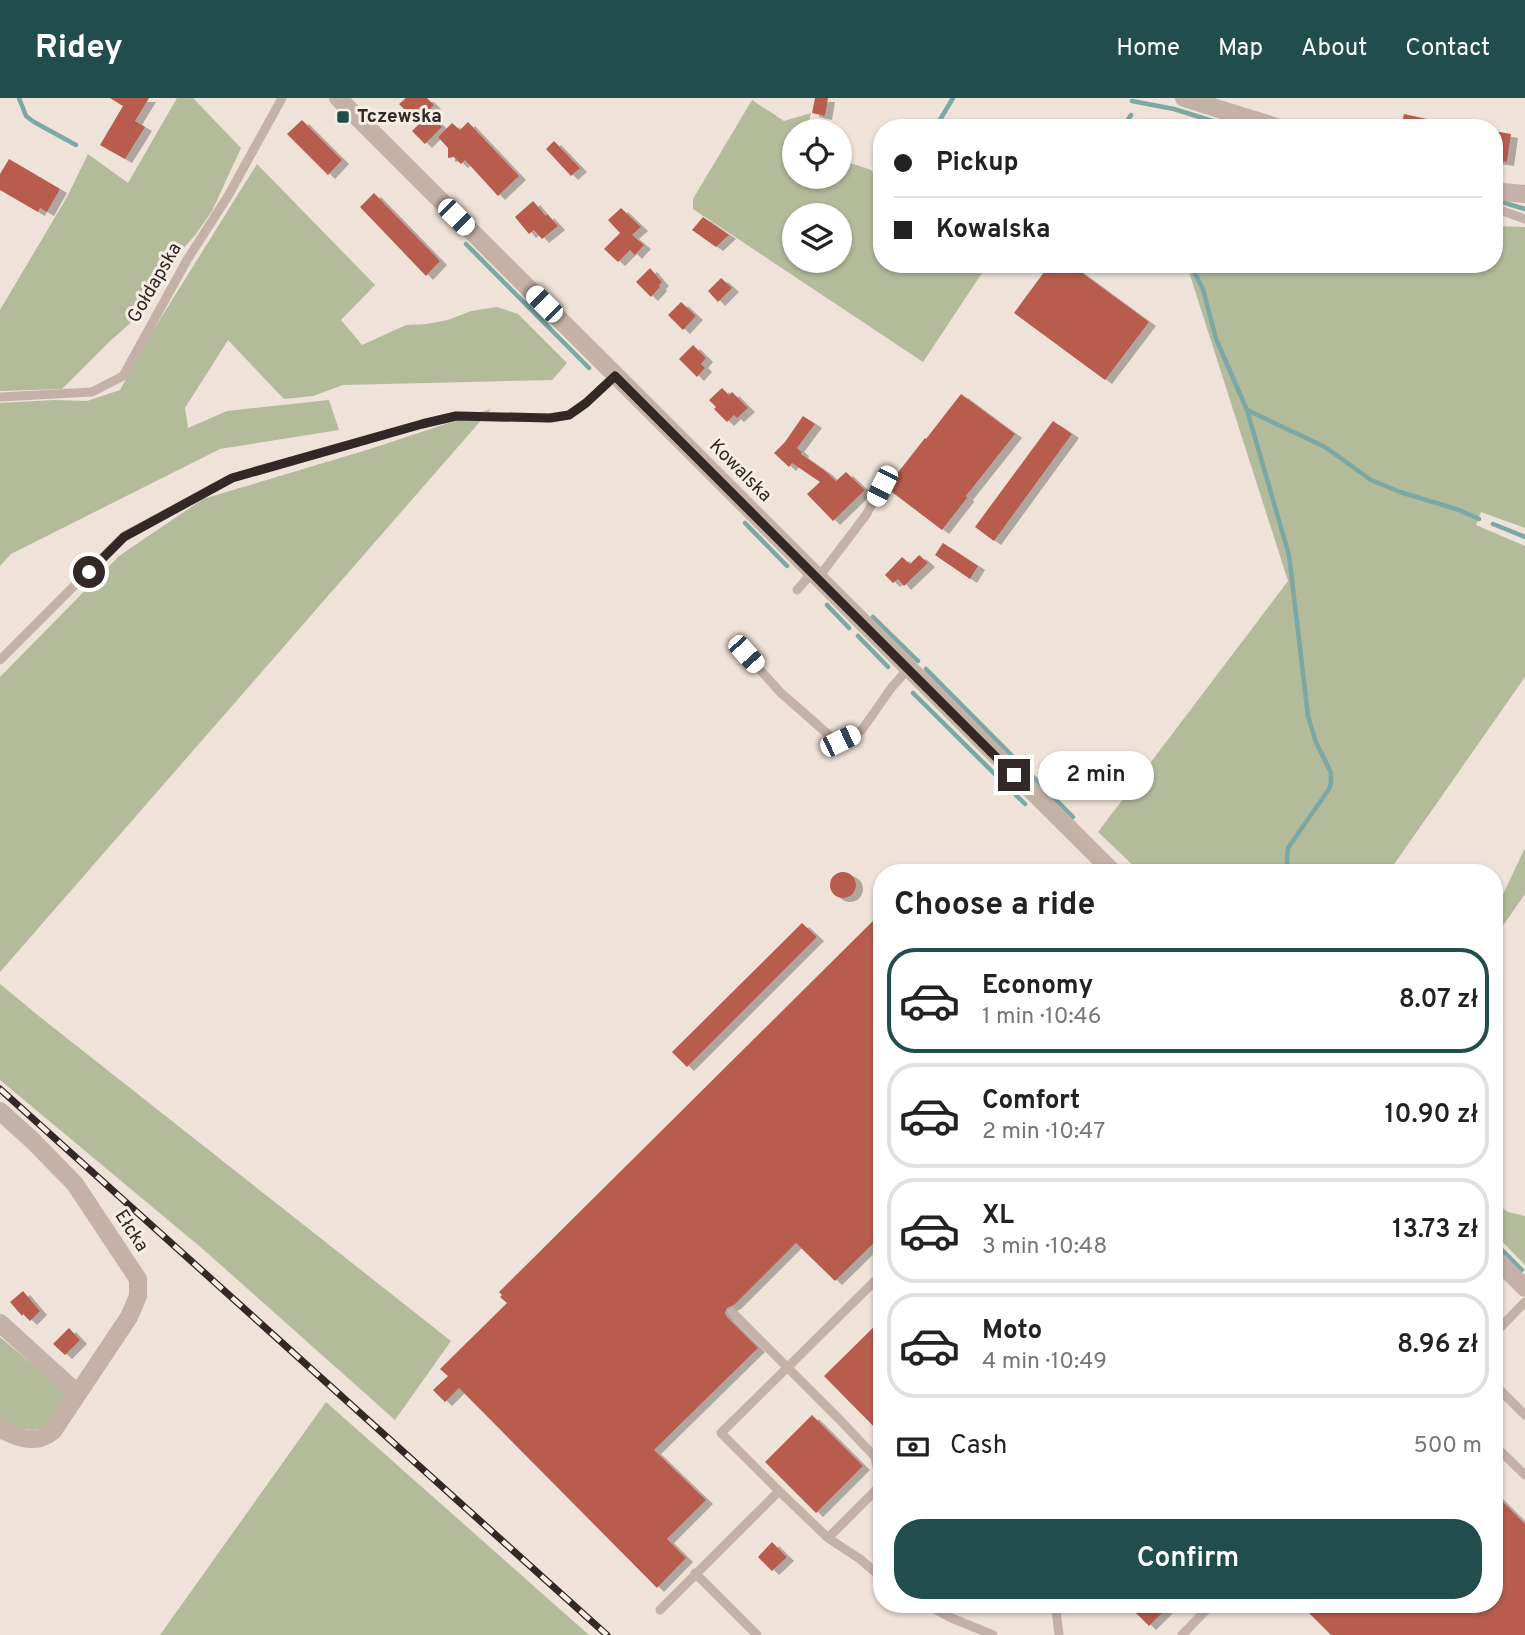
<!DOCTYPE html>
<meta charset="utf-8">
<style>
:root{--surface:#fff;--page:#f2f2f2;--text:#222;--muted:#767676;--line:#e0e0e0;--accent:#214e4d}
body{margin:0;font-family:Overpass,sans-serif;background:var(--page);color:var(--text);height:100vh;display:flex;flex-direction:column;font-size:26px;white-space:nowrap}
*{box-sizing:border-box;margin:0}
p{font-size:23px;color:var(--muted)}
.icon{flex:none;width:38px;height:38px;fill:none;stroke:currentColor;stroke-width:2;stroke-linecap:round;stroke-linejoin:round}
.map{position:relative;flex:1;overflow:hidden}
.sheet{position:absolute;left:873px;top:766px;width:630px;height:749px;display:flex;flex-direction:column;background:var(--surface);border-radius:28px;box-shadow:0 2px 5px #0004}
.sheet>*{flex:none}
.hud{position:absolute;left:873px;top:21px;width:630px;height:154px;border-radius:28px;box-shadow:0 2px 5px #0004;display:grid;align-content:center;height:154px;padding:0 21px;background:var(--surface)}
.buttons{position:absolute;left:782px;top:21px;display:grid;gap:14px}
.buttons a{display:grid;place-items:center;width:70px;height:70px;border-radius:50%;background:var(--surface);box-shadow:0 2px 5px #0004;font-size:35px}
.end{position:absolute;width:32px;height:32px;margin:-16px;border:9px solid #322926;background:#fff;box-shadow:0 0 0 4px #fff}
.from{border-radius:50%}
.bubble{position:absolute;height:49px;border-radius:24px;background:var(--surface);box-shadow:0 2px 5px #0004;font-size:23px;font-weight:600;line-height:49px;text-align:center}
.car{position:absolute;width:21px;height:42px;margin:-21px -10px;border-radius:9px;box-shadow:0 0 5px 2px #0007;background:linear-gradient(#fff 24%,#345 0 40%,#fff 0 76%,#345 0 86%,#fff 0)}
.hud b{display:flex;align-items:center;gap:24px;height:66px;font-size:26px}
.hud b+b{border-top:2px solid var(--line)}
.hud i{width:18px;height:18px;background:var(--text)}
ul{padding:0;list-style:none}
li{display:flex;align-items:center;gap:21px;height:105px;margin:0 14px 10px;padding:0 7px;border:4px solid var(--line);border-radius:28px}
li div{flex:1}
li b{display:block;font-size:26px}
li em{font-style:normal;font-weight:600}
li.selected{border-color:var(--accent)}
li>.icon{width:63px;height:63px;stroke-width:1.5}
h2{padding:0 21px;font-size:32px;line-height:84px}
.pay{display:flex;align-items:center;gap:18px;height:77px;padding:0 21px;font-size:26px}
.pay p{margin-inline-start:auto}
.primary-button{display:flex;gap:14px;margin-top:auto;padding:14px 21px}
.primary-button a{flex:1;height:80px;border-radius:28px;background:var(--accent);color:#fff;font-size:28px;font-weight:600;line-height:80px;text-align:center}
header{display:flex;align-items:center;gap:42px;box-sizing:border-box;height:98px;padding:0 35px;background:var(--accent);color:#fff}
header strong{font-size:33px}
nav{display:flex;gap:38px;margin-inline-start:auto;font-size:24px}
.map>svg:first-child{display:block}
</style>
<header>
<strong>Ridey</strong>
<nav><a>Home</a><a>Map</a><a>About</a><a>Contact</a></nav>
</header>
<div class="map">
<svg width="1525" height="1537" viewBox="0 0 1525 1537">
<defs>
<filter id="shadow"><feDropShadow dx="7" dy="4" stdDeviation="0" flood-color="#0004"/></filter>
</defs>
<rect width="100%" height="100%" fill="#eee2d9"/>
<path fill="#b3bb9b" fill-rule="evenodd" d="M177,0H193L241,50L212,113L196,136L169,167L134,222L109,244L62,291L0,293V212L67,99L88,56L128,85Z
M752,2L784,23L811,15L807,33H794V79H840V62L869,71L882,80V166H988L923,264L693,111V101ZM794,117H840V163H794Z
M257,66L375,187L341,222L362,247L406,227L427,226L448,222L471,213L497,209L518,216L567,265L552,282L343,287L313,298L284,301L228,242L185,310L188,330L227,313L329,302L339,332L220,351L11,456L0,468V305L54,302L87,303L120,292L144,247Z
M1495,128L1525,129V430L1481,414L1476,427L1525,448V579L1388,775H1141L1098,734L1288,483L1189,174L1200,166H1494Z
M491,311L0,874V579L119,458L203,401L370,351Z
M1525,750V796L1495,839V813Z
M0,886L40,919L451,1243L395,1322L204,1152L0,982Z
M1494,1104L1508,1114L1525,1118V1167L1495,1136Z
M0,1239L66,1295C66,1303 63,1308 59,1315C43,1340 22,1332 0,1323Z
M326,1304L589,1537H160Z"/>
<g fill="none" stroke-linecap="round" stroke-linejoin="round">
<path stroke="#7ba8a5" stroke-width="4.5" d="M19,0L26,18L34,24L76,47
M1132,3L1174,11L1235,30
M935,30L953,0
M1123,30L1131,17
M1502,104L1525,111
M466,146L589,270
M1190,166L1203,191L1216,241L1247,312L1289,457L1308,618L1316,644L1331,675V685L1329,691L1288,750L1287,761L1288,775
M1247,312L1325,349L1371,382L1400,394L1459,412L1479,421
M745,425L787,468
M1493,426L1525,439
M827,507L849,530
M873,519L918,563
M858,538L888,569
M926,571L1073,719
M913,595L1025,706
M1494,1144L1522,1172"/>
</g>
<path fill="#b85d4d" filter="url(#shadow)" d="M110,0H149L135,23L145,29L125,61L100,47L123,8Z
M406,0H427L434,7L427,14L442,29L425,46L412,33L419,26L399,6Z
M815,0H828L825,18L812,15Z
M1404,16L1445,25L1444,30H1401Z
M302,22L342,62L328,77L287,36Z
M468,24L519,78L498,98L465,62L461,66L454,59L448,60V50L438,39L452,25L460,32Z
M1494,33L1511,36L1507,64L1494,62Z
M554,43L580,70L571,78L546,51Z
M9,61L60,91L47,114L40,110L38,114L0,92V76Z
M374,95L440,163L426,178L360,109Z
M533,103L546,118L547,116L558,128L542,141L534,132L529,136L515,119Z
M621,110L641,129L632,137L644,147L635,157L630,152L618,164L604,151L620,135L608,122Z
M703,119L729,137L716,149L692,132Z
M1050,166H1070L1149,224L1105,282L1014,215Z
M650,170L662,184L659,187L660,189L651,199L636,184Z
M721,180L732,190L718,204L708,193Z
M681,204L696,218L683,232L668,217Z
M693,247L706,260L701,266L705,270L697,279L679,261Z
M722,290L729,297L732,294L748,310L737,320L734,317L727,324L714,311L716,309L709,302Z
M961,296L1015,336L966,398L967,400L942,432L888,391L889,386L925,340L926,341Z
M803,318L815,326L797,350L802,354L801,356L824,372L836,383L846,374L865,392L833,423L807,396L820,384L792,365L789,369L774,355L785,344Z
M1053,323L1072,336L994,443L975,429Z
M943,445L978,468L970,481L935,457Z
M919,457L928,465L904,488L898,481L893,485L885,477L902,459L910,466Z
M830 787a13 13 0 1 1 26 0a13 13 0 1 1-26 0Z
M882,814V1137L835,1183L796,1145L734,1207L727,1210L725,1215L727,1219L758,1250L654,1352L706,1402L667,1441L686,1460L657,1490L459,1290L445,1304L433,1292L448,1278L440,1271L507,1205L500,1199L502,1197L499,1194Z
M802,825L817,839L687,969L672,954Z
M23,1193L40,1213L30,1223L23,1216L22,1218L10,1204Z
M882,1221V1337L824,1278Z
M69,1230L80,1242L65,1257L53,1246Z
M812,1317L863,1368L816,1415L765,1364Z
M1494,1395L1525,1426V1537H1331L1301,1507H1494Z
M772,1444L787,1459L772,1473L758,1459Z
M1128,1507H1170L1149,1528Z"/>
<g fill="none" stroke-linecap="round" stroke-linejoin="round">
<path stroke="#c4b1a7" stroke-width="9" d="M1494,110L1525,121
M0,299L92,294L123,278L187,162L228,98L282,0
M818,480L866,417L882,388
M797,492L813,474
M746,556L780,594L830,638L840,643L861,633L892,589L909,570
M0,562L124,438L232,380L422,326L456,318L550,320L569,317L586,305L615,278
M882,1176L721,1335L779,1393L828,1440L860,1461L882,1480
M732,1214L840,1322L875,1359L878,1373L882,1378
M1494,1236L1525,1204
M1494,1286L1525,1317
M1494,1347L1525,1377
M828,1440L882,1386
M695,1475L757,1537
M928,1507L949,1519L993,1537
M1051,1507L1056,1512L1059,1537
M660,1512L779,1393
M1182,1537L1211,1507"/>
<path stroke="#c4b1a7" stroke-width="18" d="M1184,0L1280,30
M1494,93L1525,96
M0,1013L33,1043L75,1086L138,1181V1198L129,1219L53,1333C36,1348 17,1339 0,1331
M0,1225L77,1295"/>
<path stroke="#c4b1a7" stroke-width="18" d="M338,0L1114,775
M1494,1159L1525,1190"/>
<g stroke="#322926" stroke-width="7">
<path id="rail" d="M0,991L607,1537"/>
</g>
<use href="#rail" stroke="#f6ede5" stroke-width="4.5" stroke-dasharray="13" stroke-linecap="butt"/>
</g>
<g fill="none" stroke-linecap="round" stroke-linejoin="round">
<path stroke="#322926" stroke-width="9" d="M89,474L124,439L232,380L422,326L456,318L550,320L569,317L586,305L615,278L1014,677"/>
</g>
<rect fill="#214e4d" stroke="#f6ede5" stroke-width="2.5" x="336" y="12" width="14" height="14" rx="3.5"/>
<g text-anchor="middle" dominant-baseline="central" stroke-width="6" stroke-linejoin="round" paint-order="stroke">
<g font-size="19" font-weight="bold" fill="#322926" stroke="#f6ede5" text-anchor="start">
<text x="357" y="19">Tczewska</text>
</g>
<g font-size="19" fill="#322926" stroke="#f6ede5">
<text transform="translate(155 185) rotate(-60)">Gołdapska</text>
<text transform="translate(740 373) rotate(45)">Kowalska</text>
<text transform="translate(131 1133) rotate(57)">Ełcka</text>
</g>
</g>
</svg>
<div class="buttons">
<a><svg class="icon" aria-label="locate" viewBox="0 0 24 24"><circle cx="12" cy="12" r="6"/><path d="M12 2v4M12 18v4M2 12h4M18 12h4"/></svg></a>
<a><svg class="icon" aria-label="layers" viewBox="0 0 24 24"><path d="M12 4l9 5-9 5-9-5zM3 14l9 5 9-5"/></svg></a>
</div>
<i class="end from" style="left:89px;top:474px"></i>
<i class="end" style="left:1014px;top:677px"></i>
<div class="bubble" style="left:1038px;top:653px;width:116px">2 min</div>
<i class="car" style="left:456px;top:119px;rotate:135deg"></i>
<i class="car" style="left:544px;top:206px;rotate:315deg"></i>
<i class="car" style="left:882px;top:388px;rotate:207deg"></i>
<i class="car" style="left:746px;top:556px;rotate:138deg"></i>
<i class="car" style="left:840px;top:643px;rotate:64deg"></i>
<div class="hud">
<b><i class="from"></i>Pickup</b>
<b><i></i>Kowalska</b>
</div>
<section class="sheet">
<h2>Choose a ride</h2>
<ul>
<li class="selected"><svg class="icon" aria-label="car" viewBox="0 0 24 24"><path d="M5 17H2v-5l4-1 3-4h7l3 4 3 1v5h-3M9 17h6M6 11h13"/><circle cx="7" cy="17" r="2"/><circle cx="17" cy="17" r="2"/></svg><div><b>Economy</b><p>1 min · 10:46</p></div><em>8.07 zł</em></li>
<li><svg class="icon" aria-label="car" viewBox="0 0 24 24"><path d="M5 17H2v-5l4-1 3-4h7l3 4 3 1v5h-3M9 17h6M6 11h13"/><circle cx="7" cy="17" r="2"/><circle cx="17" cy="17" r="2"/></svg><div><b>Comfort</b><p>2 min · 10:47</p></div><em>10.90 zł</em></li>
<li><svg class="icon" aria-label="car" viewBox="0 0 24 24"><path d="M5 17H2v-5l4-1 3-4h7l3 4 3 1v5h-3M9 17h6M6 11h13"/><circle cx="7" cy="17" r="2"/><circle cx="17" cy="17" r="2"/></svg><div><b>XL</b><p>3 min · 10:48</p></div><em>13.73 zł</em></li>
<li><svg class="icon" aria-label="car" viewBox="0 0 24 24"><path d="M5 17H2v-5l4-1 3-4h7l3 4 3 1v5h-3M9 17h6M6 11h13"/><circle cx="7" cy="17" r="2"/><circle cx="17" cy="17" r="2"/></svg><div><b>Moto</b><p>4 min · 10:49</p></div><em>8.96 zł</em></li>
</ul>
<div class="pay"><svg class="icon" aria-label="cash" viewBox="0 0 24 24"><path d="M3 7h18v10H3z"/><circle cx="12" cy="12" r="2"/></svg>Cash<p>500 m</p></div>
<div class="primary-button"><a>Confirm</a></div>
</section>
</div>
